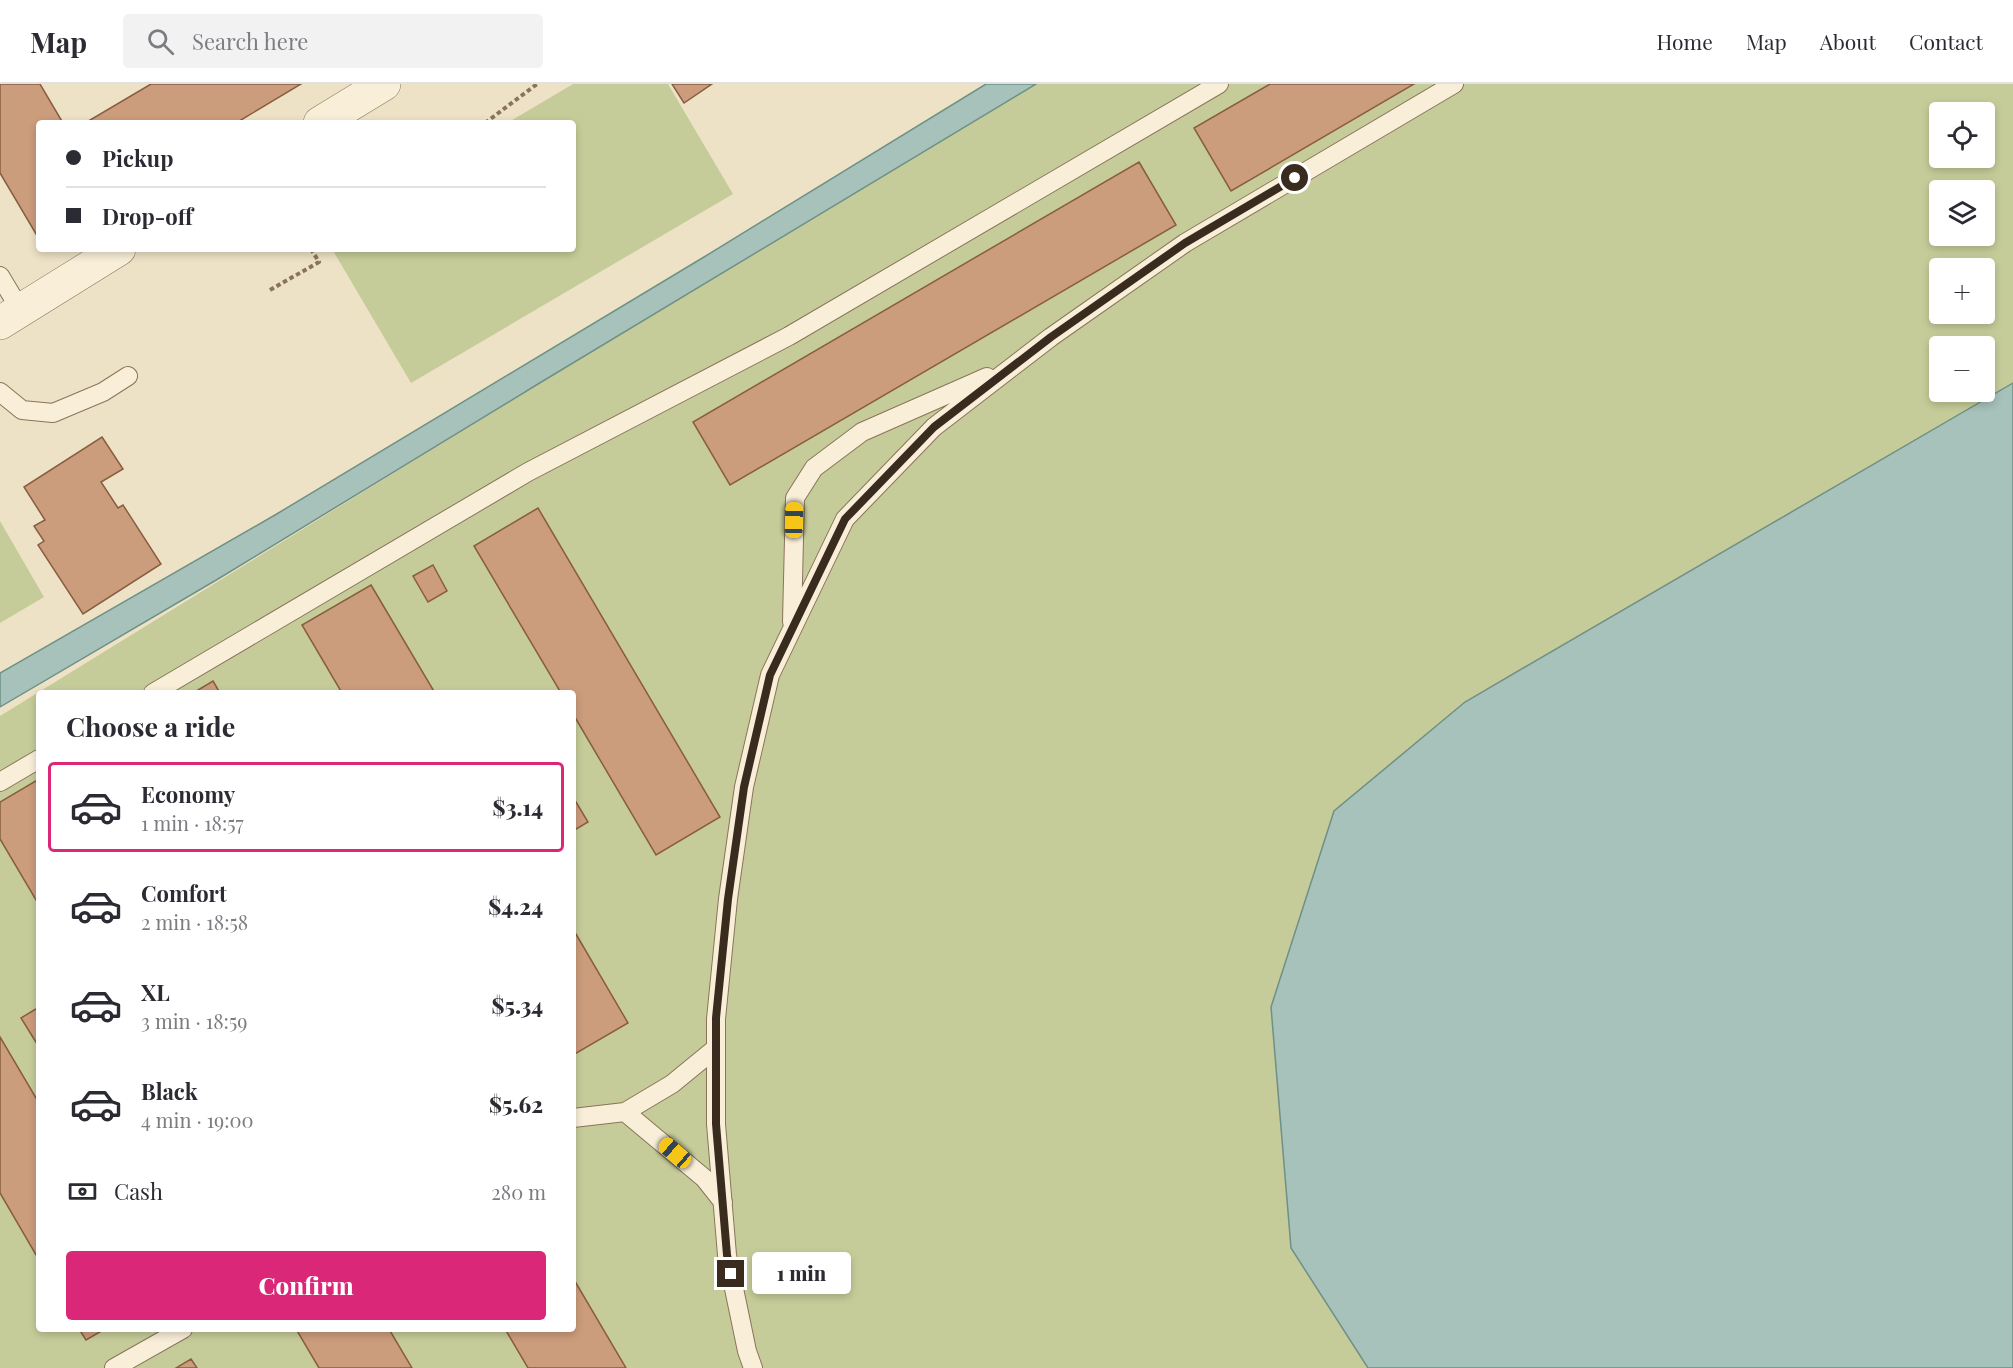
<!DOCTYPE html>
<meta charset="utf-8">
<style>
:root{--surface:#fff;--page:#f2f2f3;--text:#2b2b33;--muted:#7c7c81;--line:#e1e1e2;--accent:#db2777}
body{margin:0;font-family:"Playfair Display",serif;background:var(--page);color:var(--text);height:100vh;display:flex;flex-direction:column;font-size:22px;white-space:nowrap}
*{box-sizing:border-box;margin:0}
p{font-size:20px;color:var(--muted)}
.icon{flex:none;width:33px;height:33px;fill:none;stroke:currentColor;stroke-width:2;stroke-linecap:round;stroke-linejoin:round}
.map{position:relative;flex:1;overflow:hidden}
.drawer{position:absolute;left:36px;top:606px;width:540px;height:642px;display:flex;flex-direction:column;background:var(--surface);border-radius:6px;box-shadow:0 3px 9px #0003}
.drawer>*{flex:none}
.top-card{position:absolute;left:36px;top:36px;width:540px;height:132px;border-radius:6px;box-shadow:0 3px 9px #0003;display:grid;align-content:center;height:132px;padding:0 30px;background:var(--surface)}
.tools{position:absolute;left:1929px;top:18px;display:grid;gap:12px}
.tools a{display:grid;place-items:center;width:66px;height:66px;border-radius:6px;background:var(--surface);box-shadow:0 3px 9px #0003;font-size:30px}
.end{position:absolute;width:27px;height:27px;margin:-14px;border:8px solid #392c1f;background:#fff;box-shadow:0 0 0 3px #fff}
.from{border-radius:50%}
.bubble{position:absolute;height:42px;border-radius:6px;background:var(--surface);box-shadow:0 3px 9px #0003;font-size:20px;font-weight:800;line-height:42px;text-align:center}
.car{position:absolute;width:18px;height:36px;margin:-18px -9px;border-radius:8px;box-shadow:0 0 4px 2px #0007;background:linear-gradient(#f5c518 24%,#345 0 40%,#f5c518 0 76%,#345 0 86%,#f5c518 0)}
.top-card b{display:flex;align-items:center;gap:21px;height:57px;font-size:22px}
.top-card b+b{border-top:2px solid var(--line)}
.top-card i{width:15px;height:15px;background:var(--text)}
ul{padding:0;list-style:none}
li{display:flex;align-items:center;gap:18px;height:90px;margin:0 12px 9px;padding:0 18px;border:3px solid transparent;border-radius:6px}
li div{flex:1}
li b{display:block;font-size:22px}
li em{font-style:normal;font-weight:800}
li.current{border-color:var(--accent)}
li>.icon{width:54px;height:54px;stroke-width:1.5}
h2{padding:0 30px;font-size:27px;line-height:72px}
.pay{display:flex;align-items:center;gap:15px;height:66px;padding:0 30px;font-size:22px}
.pay p{margin-inline-start:auto}
.cta{display:flex;gap:12px;margin-top:auto;padding:12px 30px}
.cta a{flex:1;height:69px;border-radius:6px;background:var(--accent);color:#fff;font-size:24px;font-weight:800;line-height:69px;text-align:center}
header{display:flex;align-items:center;gap:36px;box-sizing:border-box;height:84px;padding:0 30px;background:var(--surface);border-bottom:2px solid var(--line)}
header strong{font-size:28px}
nav{display:flex;gap:33px;margin-inline-start:auto;font-size:21px}
.search{width:420px;height:54px;background:var(--page);display:flex;align-items:center;gap:15px;box-sizing:border-box;padding:0 21px;border-radius:6px;color:var(--muted);font-size:22px}
.map>svg:first-child{display:block}
</style>
<header>
<strong>Map</strong>
<div class="search"><svg class="icon" aria-label="search" viewBox="0 0 24 24"><circle cx="10" cy="10" r="6"/><path d="M15 15l6 6"/></svg>Search here</div>
<nav><a>Home</a><a>Map</a><a>About</a><a>Contact</a></nav>
</header>
<div class="map">
<svg width="2013" height="1284" viewBox="0 0 2013 1284">
<rect width="100%" height="100%" fill="#eee2c6"/>
<path fill="#c6cc99" fill-rule="evenodd" d="M573,0H668L733,110L411,299L332,165H573V39H507Z
M1036,0H2013V1284H0V632L538,300ZM1940,28H1984V74H1940ZM1940,106H1984V152H1940ZM1940,184H1984V230H1940ZM1940,262H1984V308H1940ZM39,609H573V1245H39Z
M0,437L44,513L0,539Z"/>
<path fill="#a7c2ba" stroke="#6e9087" stroke-width="1.5" d="M986,0H1036L538,300L218,495L0,623V589L275,431L704,173Z
M2013,299V1284H1368L1291,1164L1271,923L1334,727L1465,618Z"/>
<path fill="#cc9d7c" stroke="#885d41" stroke-width="1.5" d="M0,0H40L63,39H39V155L0,89Z
M151,0H301L236,39H85Z
M672,0H712L684,19Z
M1270,0H1414L1231,107L1194,44Z
M1139,78L1176,141L730,401L693,338Z
M102,353L123,385L101,398L118,424L123,421L161,480L83,530L38,461L44,457L34,442L45,436L24,403Z
M538,424L720,733L656,771L573,630V609H561L474,462Z
M433,481L447,507L428,518L413,492Z
M371,501L435,609H342L302,541Z
M213,597L220,609H193Z
M39,695V821L0,755V718Z
M573,713L588,738L573,747Z
M573,845L628,939L573,971Z
M39,923V963L21,934Z
M0,953L39,1019V1176L0,1109Z
M573,1194L626,1284H528L505,1245H573Z
M79,1245H105L86,1256Z
M296,1245H389L412,1284H319Z
M191,1275L197,1284H176Z"/>
<g fill="none" stroke-linecap="round" stroke-linejoin="round">
<g stroke="#89745b" stroke-width="20">
<path id="service" d="M0,192L21,227
M0,308L22,326L53,329L103,308L128,292
M792,538L795,414L814,384L862,348L987,293
M153,609L528,388L789,252L1219,0
M0,698L39,675
M625,1028L704,1094L723,1118
M573,1034L625,1028L672,1000L716,964
M114,1284L183,1245
M753,1284L747,1267L727,1171L716,1040V935L728,815L744,703L770,591L845,435L934,343L1051,253L1185,159L1454,0"/>
</g>
<g stroke="#89745b" stroke-width="34">
<path id="minor" d="M320,39L384,0
M0,239L119,165"/>
</g>
<path stroke="#89745b" stroke-width="4" stroke-dasharray="4.5 3" stroke-linecap="butt" d="M485,39L537,0
M270,206L319,178L311,165"/>
<use href="#service" stroke="#f9efd9" stroke-width="18"/>
<use href="#minor" stroke="#f9efd9" stroke-width="33"/>
</g>
<g fill="none" stroke-linecap="round" stroke-linejoin="round">
<path stroke="#392c1f" stroke-width="8" d="M731,1190L727,1171L716,1040V934L728,815L744,703L770,591L845,435L934,343L1051,253L1185,159L1295,94"/>
</g>
</svg>
<div class="tools">
<a><svg class="icon" aria-label="locate" viewBox="0 0 24 24"><circle cx="12" cy="12" r="6"/><path d="M12 2v4M12 18v4M2 12h4M18 12h4"/></svg></a>
<a><svg class="icon" aria-label="layers" viewBox="0 0 24 24"><path d="M12 4l9 5-9 5-9-5zM3 14l9 5 9-5"/></svg></a>
<a>+</a>
<a>−</a>
</div>
<i class="end from" style="left:1295px;top:94px"></i>
<i class="end" style="left:731px;top:1190px"></i>
<div class="bubble" style="left:752px;top:1168px;width:99px">1 min</div>
<i class="car" style="left:794px;top:436px;rotate:1deg"></i>
<i class="car" style="left:675px;top:1069px;rotate:311deg"></i>
<div class="top-card">
<b><i class="from"></i>Pickup</b>
<b><i></i>Drop-off</b>
</div>
<section class="drawer">
<h2>Choose a ride</h2>
<ul>
<li class="current"><svg class="icon" aria-label="car" viewBox="0 0 24 24"><path d="M5 17H2v-5l4-1 3-4h7l3 4 3 1v5h-3M9 17h6M6 11h13"/><circle cx="7" cy="17" r="2"/><circle cx="17" cy="17" r="2"/></svg><div><b>Economy</b><p>1 min · 18:57</p></div><em>$3.14</em></li>
<li><svg class="icon" aria-label="car" viewBox="0 0 24 24"><path d="M5 17H2v-5l4-1 3-4h7l3 4 3 1v5h-3M9 17h6M6 11h13"/><circle cx="7" cy="17" r="2"/><circle cx="17" cy="17" r="2"/></svg><div><b>Comfort</b><p>2 min · 18:58</p></div><em>$4.24</em></li>
<li><svg class="icon" aria-label="car" viewBox="0 0 24 24"><path d="M5 17H2v-5l4-1 3-4h7l3 4 3 1v5h-3M9 17h6M6 11h13"/><circle cx="7" cy="17" r="2"/><circle cx="17" cy="17" r="2"/></svg><div><b>XL</b><p>3 min · 18:59</p></div><em>$5.34</em></li>
<li><svg class="icon" aria-label="car" viewBox="0 0 24 24"><path d="M5 17H2v-5l4-1 3-4h7l3 4 3 1v5h-3M9 17h6M6 11h13"/><circle cx="7" cy="17" r="2"/><circle cx="17" cy="17" r="2"/></svg><div><b>Black</b><p>4 min · 19:00</p></div><em>$5.62</em></li>
</ul>
<div class="pay"><svg class="icon" aria-label="cash" viewBox="0 0 24 24"><path d="M3 7h18v10H3z"/><circle cx="12" cy="12" r="2"/></svg>Cash<p>280 m</p></div>
<div class="cta"><a>Confirm</a></div>
</section>
</div>
